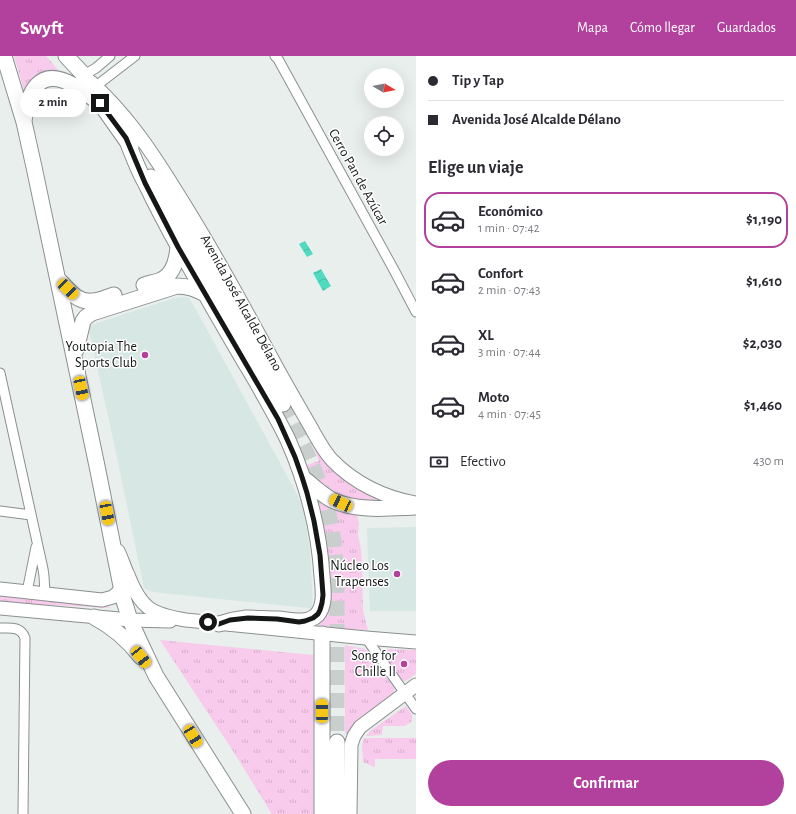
<!DOCTYPE html>
<html lang="es">
<meta charset="utf-8">
<style>
:root{--surface:#fff;--page:#f2f2f3;--text:#2b2b33;--muted:#7c7c81;--line:#e1e1e2;--accent:#b2419d}
body{margin:0;font-family:"Alegreya Sans",sans-serif;background:var(--page);color:var(--text);height:100vh;display:flex;flex-direction:column;font-size:15px;white-space:nowrap}
*{box-sizing:border-box;margin:0}
p{font-size:13px;color:var(--muted)}
.icon{flex:none;width:22px;height:22px;fill:none;stroke:currentColor;stroke-width:2;stroke-linecap:round;stroke-linejoin:round}
.map{position:relative;flex:1;overflow:hidden}
.panel{display:flex;flex-direction:column;background:var(--surface);width:380px}
.panel>*{flex:none}
.guide{display:grid;align-content:center;height:88px;padding:0 12px;background:var(--surface)}
.needle{width:26px;rotate:100deg}
.tools{position:absolute;left:364px;top:12px;display:grid;gap:8px}
.tools a{display:grid;place-items:center;width:40px;height:40px;border-radius:50%;background:var(--surface);box-shadow:0 4px 16px #0002;font-size:20px}
.end{position:absolute;width:18px;height:18px;margin:-9px;border:5px solid #151717;background:#fff;box-shadow:0 0 0 2px #fff}
.from{border-radius:50%}
.bubble{position:absolute;height:28px;border-radius:14px;background:var(--surface);box-shadow:0 4px 16px #0002;font-size:13px;font-weight:600;line-height:28px;text-align:center}
.car{position:absolute;width:12px;height:24px;margin:-12px -6px;border-radius:5px;box-shadow:0 0 3px 1px #0007;background:linear-gradient(#f5c518 24%,#345 0 40%,#f5c518 0 76%,#345 0 86%,#f5c518 0)}
.guide b{display:flex;align-items:center;gap:14px;height:38px;font-size:15px}
.guide b+b{border-top:1px solid var(--line)}
.guide i{width:10px;height:10px;background:var(--text)}
ul{padding:0;list-style:none}
li{display:flex;align-items:center;gap:12px;height:56px;margin:0 8px 6px;padding:0 4px;border:2px solid transparent;border-radius:16px}
li div{flex:1}
li b{display:block;font-size:15px}
li em{font-style:normal;font-weight:600}
li.active{border-color:var(--accent)}
li>.icon{width:36px;height:36px;stroke-width:1.5}
h2{padding:0 12px;font-size:18px;line-height:48px}
.pay{display:flex;align-items:center;gap:10px;height:44px;padding:0 12px;font-size:15px}
.pay p{margin-inline-start:auto}
.button{display:flex;gap:8px;margin-top:auto;padding:8px 12px}
.button a{flex:1;height:46px;border-radius:24px;background:var(--accent);color:#fff;font-size:16px;font-weight:600;line-height:46px;text-align:center}
header{display:flex;align-items:center;gap:24px;box-sizing:border-box;height:56px;padding:0 20px;background:var(--accent);color:#fff}
header strong{font-size:19px}
nav{display:flex;gap:22px;margin-inline-start:auto;font-size:14px}
main{display:flex;flex:1;min-height:0}
.map>svg:first-child{display:block}
</style>
<header>
<strong>Swyft</strong>
<nav><a>Mapa</a><a>Cómo llegar</a><a>Guardados</a></nav>
</header>
<main>
<div class="map">
<svg width="416" height="758" viewBox="0 0 416 758">
<defs>
<pattern id="grass-tufts" width="24" height="20" patternUnits="userSpaceOnUse"><rect width="24" height="20" fill="#f8caec"/><path d="M3 7l-1-3M5 7V3M7 7l1-3M15 17l-1-3M17 17v-4M19 17l1-3" fill="none" stroke="#d4adca"/></pattern>
<pattern id="water-waves" width="16" height="10" patternUnits="userSpaceOnUse"><rect width="16" height="10" fill="#50dabf"/><path d="M0 5q4-4 8 0t8 0" fill="none" stroke="#45baa3"/></pattern>
</defs>
<rect width="100%" height="100%" fill="#e9efed"/>
<path fill="#d7e7e3" d="M183,241L189,242L194,250L296,436L304,456L310,494L313,554L308,552L153,536L144,532L114,387L88,270L174,242Z
M416,471V555H370L367,472Z"/>
<path fill="url(#grass-tufts)" d="M14,0H46L61,17L25,38Z
M315,388C325,402 335,416 349,427C358,434 371,438 379,445V447L339,443L312,422L304,410L319,405L313,389Z
M312,437L356,456L359,467L358,479L361,493L362,511L363,555L368,574L346,573L320,570L317,569L315,567L321,561Z
M0,540L109,551L110,552L53,549L37,550L0,546Z
M160,584L313,599L314,758H272L233,695Z
M345,589L365,593L368,595L394,632V636L393,638L357,664L351,672L348,678H345Z
M384,593L416,594V618L406,625H403L381,597L382,594Z
M406,650L412,659V663L411,666L405,670H383L382,679L366,680L370,675Z
M364,682H416V703H375V711H374L363,706L362,689Z"/>
<path fill="url(#water-waves)" d="M305,185L313,198L307,201L299,188Z
M321,213L331,230L323,235L313,217Z"/>
<g fill="none" stroke-linecap="round" stroke-linejoin="round">
<path stroke="#c9cfcd" stroke-width="15" stroke-dasharray="15 8" stroke-linecap="butt" d="M283,348C299,380 316,412 326,446C338,488 337,530 337,573C337,611 337,649 337,686"/>
<g stroke="#8a908e" stroke-width="11">
<path id="street" d="M275,0L278,3L394,214L416,256
M84,19L96,12L110,0
M96,30L135,0
M0,317L43,513L44,520L45,538
M0,455L31,459
M27,536L36,491
M0,572C10,572 21,570 25,582L23,758
M366,582L416,653"/>
</g>
<g stroke="#8a908e" stroke-width="15">
<path id="secondary" d="M91,26C126,57 152,96 176,135C212,192 244,251 276,310C287,330 298,349 309,368C316,380 322,393 332,404C354,427 385,442 416,447
M118,495C122,503 124,511 128,519C141,552 150,558 186,564L366,582L416,586
M0,533L102,544L113,541L121,534
M0,552L130,564L170,565
M350,758L351,689L354,680L360,671L416,629"/>
</g>
<g stroke="#8a908e" stroke-width="17">
<path id="primary" d="M4,0L24,66L34,111L97,410L124,545L130,564L140,586L156,620L243,758
M66,0L84,19L100,47L131,91
M24,65C28,36 39,10 73,29C81,33 87,38 94,43
M126,82C132,98 138,114 146,128C164,166 185,203 206,239C222,267 238,295 255,323C266,343 278,363 288,384C307,427 319,473 322,520C323,532 326,549 317,559C306,569 291,564 278,563C267,563 257,562 246,562C237,563 228,565 219,568
M151,121L181,166L283,348
M58,223C68,233 77,247 92,245C99,245 107,241 114,239
M144,229C150,227 158,226 163,223C174,217 177,202 178,191
M76,294L83,265L86,261L92,257L177,230C188,230 195,233 205,238
M302,421C312,429 321,438 332,444C358,456 389,452 416,451
M94,561C113,571 128,584 141,601
M322,578V758
M337,758V686"/>
</g>
<use href="#street" stroke="#fff" stroke-width="9"/>
<use href="#secondary" stroke="#fff" stroke-width="13"/>
<use href="#primary" stroke="#fff" stroke-width="15"/>
</g>
<g fill="none" stroke-linecap="round" stroke-linejoin="round">
<path stroke="#151717" stroke-width="5" d="M100,47L126,82L145,127L178,191L278,363L295,401L302,421L307,437L314,465L320,499L323,539L322,547L320,554L318,558L313,562L305,565L299,566L277,563L248,562L230,564L219,568L208,566"/>
</g>
<g fill="#b2419d" stroke="#fff" stroke-width="1.5">
<circle cx="145" cy="299" r="4"/>
<circle cx="397" cy="518" r="4"/>
<circle cx="404" cy="608" r="4"/>
</g>
<g text-anchor="middle" dominant-baseline="central" stroke-width="3" stroke-linejoin="round" paint-order="stroke">
<g font-size="14" fill="#151717" stroke="#fff">
<text transform="translate(358 121) rotate(61)">Cerro Pan de Azúcar</text>
<text transform="translate(241 247) rotate(61)">Avenida José Alcalde Délano</text>
</g>
<g font-size="14" fill="#151717" stroke="#fff" text-anchor="end">
<text x="137" y="291">Youtopia The<tspan x="137" dy="16">Sports Club</tspan></text>
<text x="389" y="510">Núcleo Los<tspan x="389" dy="16">Trapenses</tspan></text>
<text x="396" y="600">Song for<tspan x="396" dy="16">Chille II</tspan></text>
</g>
</g>
</svg>
<div class="tools">
<a><svg class="needle" viewBox="-14 -14 28 28"><path d="M0-13l5 13h-10z" fill="#e53935"/><path d="M0 13l5-13h-10z" fill="#7c7c81"/></svg></a>
<a><svg class="icon" aria-label="locate" viewBox="0 0 24 24"><circle cx="12" cy="12" r="6"/><path d="M12 2v4M12 18v4M2 12h4M18 12h4"/></svg></a>
</div>
<i class="end from" style="left:208px;top:566px"></i>
<i class="end" style="left:100px;top:47px"></i>
<div class="bubble" style="left:20px;top:33px;width:66px">2 min</div>
<i class="car" style="left:68px;top:233px;rotate:134deg"></i>
<i class="car" style="left:81px;top:332px;rotate:168deg"></i>
<i class="car" style="left:341px;top:447px;rotate:295deg"></i>
<i class="car" style="left:107px;top:457px;rotate:169deg"></i>
<i class="car" style="left:141px;top:601px;rotate:142deg"></i>
<i class="car" style="left:322px;top:655px;rotate:0deg"></i>
<i class="car" style="left:193px;top:680px;rotate:148deg"></i>
</div>
<section class="panel">
<div class="guide">
<b><i class="from"></i>Tip y Tap</b>
<b><i></i>Avenida José Alcalde Délano</b>
</div>
<h2>Elige un viaje</h2>
<ul>
<li class="active"><svg class="icon" aria-label="car" viewBox="0 0 24 24"><path d="M5 17H2v-5l4-1 3-4h7l3 4 3 1v5h-3M9 17h6M6 11h13"/><circle cx="7" cy="17" r="2"/><circle cx="17" cy="17" r="2"/></svg><div><b>Económico</b><p>1 min · 07:42</p></div><em>$1,190</em></li>
<li><svg class="icon" aria-label="car" viewBox="0 0 24 24"><path d="M5 17H2v-5l4-1 3-4h7l3 4 3 1v5h-3M9 17h6M6 11h13"/><circle cx="7" cy="17" r="2"/><circle cx="17" cy="17" r="2"/></svg><div><b>Confort</b><p>2 min · 07:43</p></div><em>$1,610</em></li>
<li><svg class="icon" aria-label="car" viewBox="0 0 24 24"><path d="M5 17H2v-5l4-1 3-4h7l3 4 3 1v5h-3M9 17h6M6 11h13"/><circle cx="7" cy="17" r="2"/><circle cx="17" cy="17" r="2"/></svg><div><b>XL</b><p>3 min · 07:44</p></div><em>$2,030</em></li>
<li><svg class="icon" aria-label="car" viewBox="0 0 24 24"><path d="M5 17H2v-5l4-1 3-4h7l3 4 3 1v5h-3M9 17h6M6 11h13"/><circle cx="7" cy="17" r="2"/><circle cx="17" cy="17" r="2"/></svg><div><b>Moto</b><p>4 min · 07:45</p></div><em>$1,460</em></li>
</ul>
<div class="pay"><svg class="icon" aria-label="cash" viewBox="0 0 24 24"><path d="M3 7h18v10H3z"/><circle cx="12" cy="12" r="2"/></svg>Efectivo<p>430 m</p></div>
<div class="button"><a>Confirmar</a></div>
</section>
</main>
